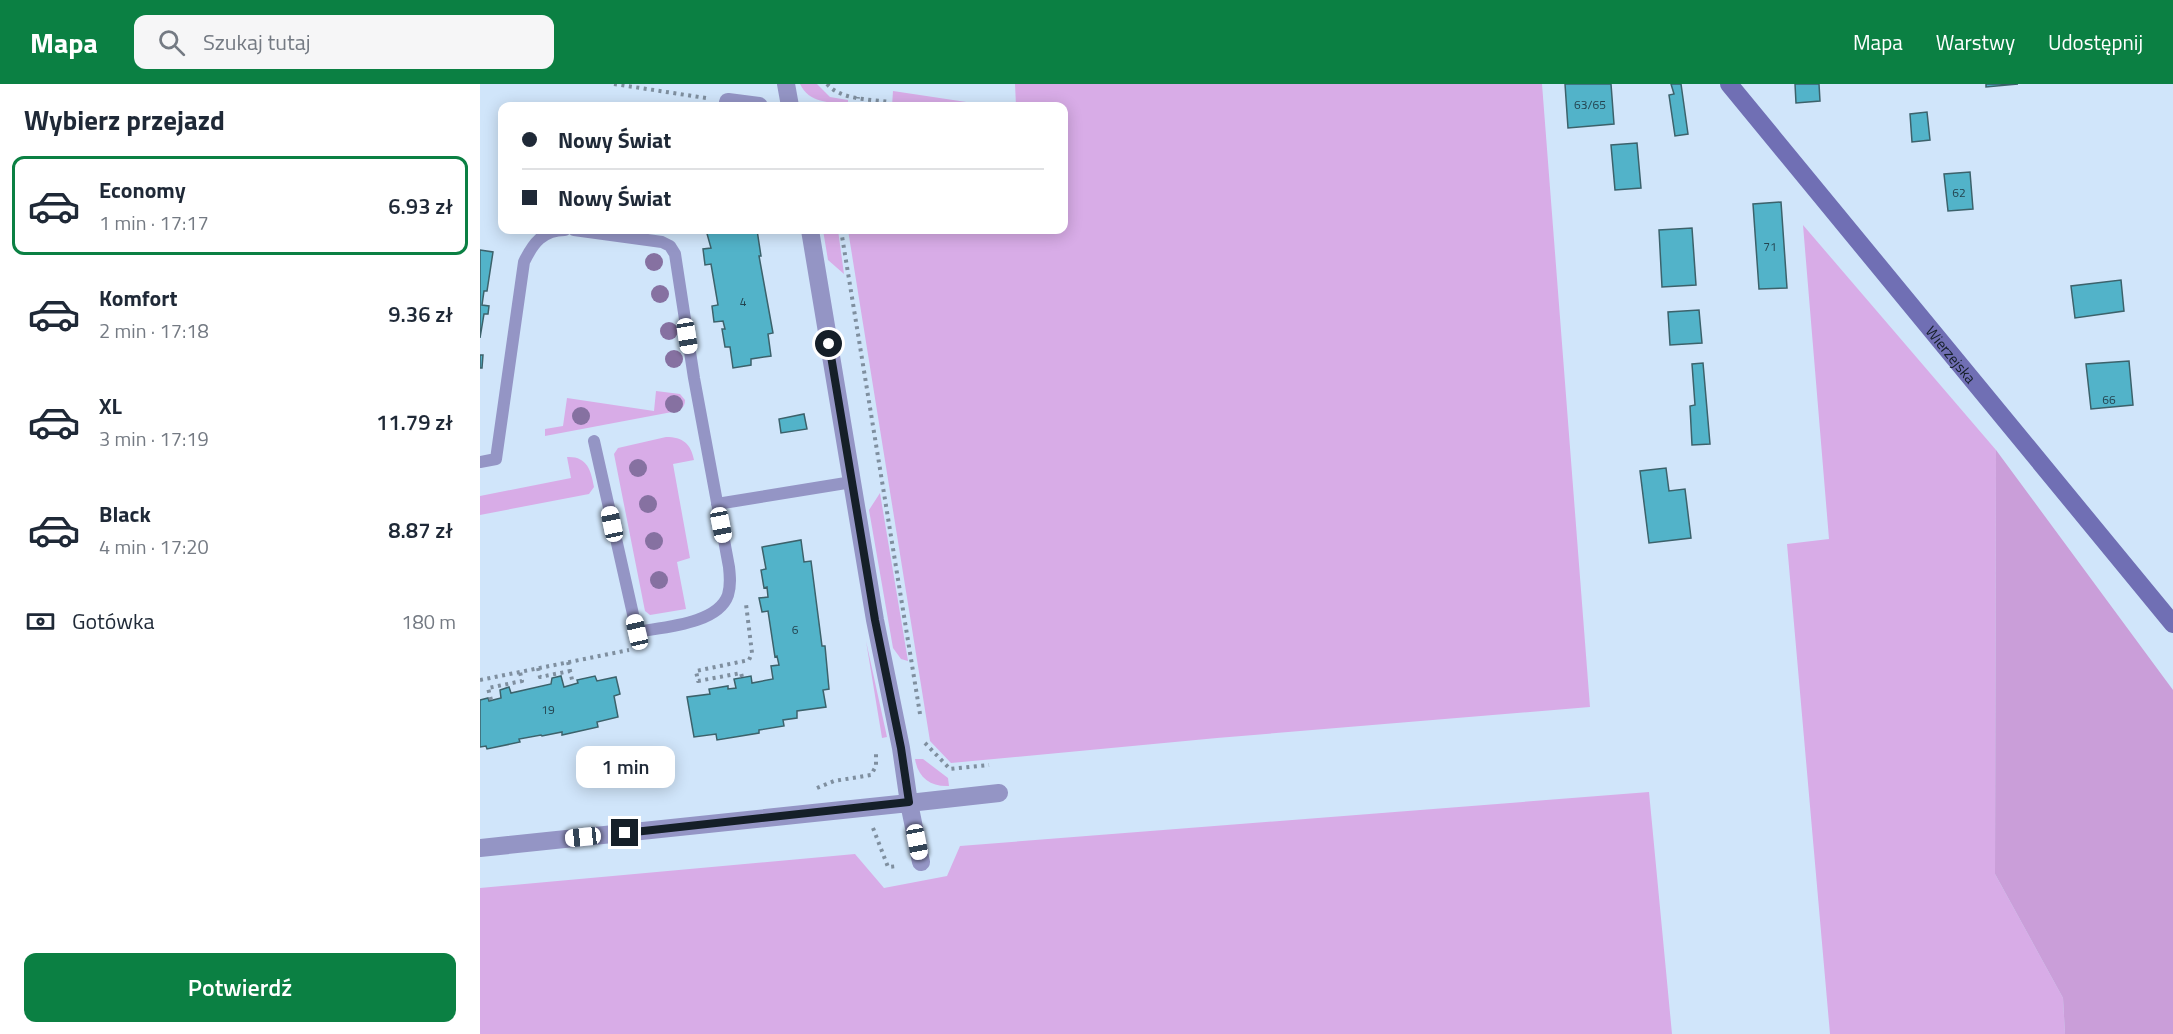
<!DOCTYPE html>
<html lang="pl">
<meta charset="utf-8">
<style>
:root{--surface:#fff;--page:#f6f6f7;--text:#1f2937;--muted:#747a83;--line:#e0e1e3;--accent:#0b8043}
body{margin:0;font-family:"Titillium Web",sans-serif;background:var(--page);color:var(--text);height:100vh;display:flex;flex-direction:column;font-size:22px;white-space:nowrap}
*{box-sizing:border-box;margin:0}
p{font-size:20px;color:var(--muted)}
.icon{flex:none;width:33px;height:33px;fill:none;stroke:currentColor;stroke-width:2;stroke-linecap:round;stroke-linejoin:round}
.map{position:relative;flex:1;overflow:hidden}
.sheet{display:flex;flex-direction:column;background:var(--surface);width:480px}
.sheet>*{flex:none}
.top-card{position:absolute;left:18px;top:18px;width:570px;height:132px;border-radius:12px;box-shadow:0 3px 15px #0003;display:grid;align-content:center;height:132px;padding:0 24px;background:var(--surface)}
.end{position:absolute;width:27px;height:27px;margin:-14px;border:8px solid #151f28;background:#fff;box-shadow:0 0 0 3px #fff}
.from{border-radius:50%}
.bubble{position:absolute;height:42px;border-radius:12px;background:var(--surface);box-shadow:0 3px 15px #0003;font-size:20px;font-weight:600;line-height:42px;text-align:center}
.car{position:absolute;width:18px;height:36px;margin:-18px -9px;border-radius:8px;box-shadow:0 0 4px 2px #0007;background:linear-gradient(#fff 24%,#345 0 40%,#fff 0 76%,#345 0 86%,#fff 0)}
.top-card b{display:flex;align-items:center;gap:21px;height:57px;font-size:22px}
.top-card b+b{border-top:2px solid var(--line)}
.top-card i{width:15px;height:15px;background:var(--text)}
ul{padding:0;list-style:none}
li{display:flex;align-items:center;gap:18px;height:99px;margin:0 12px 9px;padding:0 12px;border:3px solid transparent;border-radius:12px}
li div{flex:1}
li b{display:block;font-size:22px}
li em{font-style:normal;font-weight:600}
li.on{border-color:var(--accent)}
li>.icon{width:54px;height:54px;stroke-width:1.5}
h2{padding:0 24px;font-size:27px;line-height:72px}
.pay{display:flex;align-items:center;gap:15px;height:66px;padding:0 24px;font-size:22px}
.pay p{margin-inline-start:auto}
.action{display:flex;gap:12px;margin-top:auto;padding:12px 24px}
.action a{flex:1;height:69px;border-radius:12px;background:var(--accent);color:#fff;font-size:24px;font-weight:600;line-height:69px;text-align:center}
header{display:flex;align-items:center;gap:36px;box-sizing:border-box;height:84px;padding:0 30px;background:var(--accent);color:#fff}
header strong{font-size:28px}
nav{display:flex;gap:33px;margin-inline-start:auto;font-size:21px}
.search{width:420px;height:54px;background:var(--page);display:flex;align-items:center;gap:15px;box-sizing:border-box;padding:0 21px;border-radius:12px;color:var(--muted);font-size:22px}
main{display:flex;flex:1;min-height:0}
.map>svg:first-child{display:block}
</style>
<header>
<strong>Mapa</strong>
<div class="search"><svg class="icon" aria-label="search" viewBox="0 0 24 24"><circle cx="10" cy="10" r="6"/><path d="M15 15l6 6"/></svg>Szukaj tutaj</div>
<nav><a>Mapa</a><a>Warstwy</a><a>Udostępnij</a></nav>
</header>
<main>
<section class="sheet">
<h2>Wybierz przejazd</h2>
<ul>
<li class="on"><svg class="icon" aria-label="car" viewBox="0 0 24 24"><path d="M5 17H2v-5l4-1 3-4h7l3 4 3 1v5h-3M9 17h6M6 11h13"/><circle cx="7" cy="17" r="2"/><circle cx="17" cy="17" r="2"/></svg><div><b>Economy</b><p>1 min · 17:17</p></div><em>6.93 zł</em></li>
<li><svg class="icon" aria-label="car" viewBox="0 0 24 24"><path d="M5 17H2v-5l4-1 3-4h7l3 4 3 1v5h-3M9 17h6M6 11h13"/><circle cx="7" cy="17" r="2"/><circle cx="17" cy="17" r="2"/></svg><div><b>Komfort</b><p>2 min · 17:18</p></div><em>9.36 zł</em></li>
<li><svg class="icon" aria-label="car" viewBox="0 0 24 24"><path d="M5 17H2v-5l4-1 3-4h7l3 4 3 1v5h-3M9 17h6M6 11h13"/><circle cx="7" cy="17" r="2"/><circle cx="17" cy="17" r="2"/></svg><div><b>XL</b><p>3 min · 17:19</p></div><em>11.79 zł</em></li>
<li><svg class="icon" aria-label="car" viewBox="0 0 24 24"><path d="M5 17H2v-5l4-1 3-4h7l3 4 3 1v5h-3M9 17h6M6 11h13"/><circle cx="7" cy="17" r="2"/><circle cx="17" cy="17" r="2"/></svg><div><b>Black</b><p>4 min · 17:20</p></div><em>8.87 zł</em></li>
</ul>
<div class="pay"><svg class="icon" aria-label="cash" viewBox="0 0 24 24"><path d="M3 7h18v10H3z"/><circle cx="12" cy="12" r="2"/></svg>Gotówka<p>180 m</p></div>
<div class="action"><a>Potwierdź</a></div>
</section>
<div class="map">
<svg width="1693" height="950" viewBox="0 0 1693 950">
<rect width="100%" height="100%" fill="#d0e5fa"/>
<path fill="#d8ace7" d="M320,0H337L350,13L368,16V21C349,18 329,19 320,0Z
M535,0H1062L1110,623L737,654L471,679L450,657L368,146H584V22H536Z
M413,7L513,22H412Z
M1323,141L1516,366L1515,790L1583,914L1585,950H1350L1307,460L1349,455Z
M343,146H358L364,190L348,176Z
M176,307L200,310L205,316C205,324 200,326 192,328L65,352V345L83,342L87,314L174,327Z
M186,353C203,353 211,360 214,376L193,380L210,474L197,478L206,525L170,531L165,527L134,370L138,364Z
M87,373C107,372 111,386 114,403L109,410L0,431V412L91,394Z
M400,409L428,577L421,575L413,564L389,426Z
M386,557L407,653L402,654Z
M435,675H443L468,694L469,702C451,703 438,694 435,675Z
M1169,708L1192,950H0V804L375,770L404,804L467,792L480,762Z"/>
<path fill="#ca9ed9" d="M1516,366L1693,606V950H1585L1583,914L1515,790Z"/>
<path fill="#52b3c9" stroke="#3c626b" stroke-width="1.5" d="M1085,0H1131L1134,40L1088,44Z
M1191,0H1201L1208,50L1195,52L1189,11L1194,10Z
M1315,0H1339L1340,17L1316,19Z
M1506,0H1538L1506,3Z
M1447,28L1450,56L1432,58L1430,30Z
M1157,59L1161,104L1135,106L1131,61Z
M1490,88L1493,125L1468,127L1464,90Z
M1301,118L1307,204L1279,205L1273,120Z
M1212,144L1216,201L1182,203L1179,146Z
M226,146H277L281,172H279L293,249L288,250L291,272L271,275V281L253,284L250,263H245L242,245H245L243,237L234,238L232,222L238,221L231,180L225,181L223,165L231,164Z
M0,166L13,168L7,207H4L2,221L9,222L8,230H4L0,254Z
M1641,196L1644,227L1595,234L1591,202Z
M1219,226L1222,259L1190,261L1188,228Z
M0,271H3L2,284H0Z
M1649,277L1653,321L1611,325L1606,280Z
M1223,279L1230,360L1212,361L1210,322L1215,321L1212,280Z
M324,330L327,345L301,349L299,335Z
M1186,384L1189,407L1205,405L1211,454L1169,459L1160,387Z
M321,456L324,478L331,477L342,562H345L349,605L343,606L346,623L317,627V634L303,636L304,642L279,646V649L237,656L236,650L214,653L207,613L230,610L229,605L248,602V605L256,604L254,595L271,592L272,599L293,595L291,582L299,581L297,572L295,573L288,527L282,528L279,514L288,513L287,503L284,504L281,486L286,485L282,463Z
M81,592L84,603L98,599L97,596L115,592L117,597L136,593L140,610L134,612L138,633L117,638L118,643L82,651V648L62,652L61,651L39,655L40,658L7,665L6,662L0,663V616L8,614L9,617L21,614L20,606L29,603L31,609L71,600L72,594Z"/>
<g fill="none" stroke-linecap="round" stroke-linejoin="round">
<path stroke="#7f8f9f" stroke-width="4" stroke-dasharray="3 4.5" stroke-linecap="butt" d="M134,0L226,14
M347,0C361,16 389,15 409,18
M377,22L378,13
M361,146L440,630
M88,578L93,600
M58,584L60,593L90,587
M262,593L261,589L218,597L216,587L269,576L272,569L266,520
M0,596L149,566
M11,616L8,604L42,597L40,588
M445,659L470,685L509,681
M337,704L354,697L391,691L396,682V669
M393,744L408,783L418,782"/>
<path stroke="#9495c5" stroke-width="12" d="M94,146L182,158L190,162L195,170L214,294L249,483C250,492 251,501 248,511C238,540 184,543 157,548L114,357
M0,378L16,375L44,178C53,159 63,146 85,146
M237,420L372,398"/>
<path stroke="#9495c5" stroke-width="18" d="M306,0L310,22
M248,18L279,22
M0,764L429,719L421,664L395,536L330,146
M441,778L429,719L519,709"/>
<path stroke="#706fb4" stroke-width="18" id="s1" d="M1249,0L1693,540"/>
</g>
<g fill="#8671a1">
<circle cx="174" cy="178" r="9"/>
<circle cx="180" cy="210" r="9"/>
<circle cx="189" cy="247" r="9"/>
<circle cx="194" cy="275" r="9"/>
<circle cx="194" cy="320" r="9"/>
<circle cx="101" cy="332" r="9"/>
<circle cx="158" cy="384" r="9"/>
<circle cx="168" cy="420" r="9"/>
<circle cx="174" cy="457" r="9"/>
<circle cx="179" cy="496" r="9"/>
</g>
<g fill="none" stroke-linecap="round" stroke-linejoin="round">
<path stroke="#151f28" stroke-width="8" d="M145,749L429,718L421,664L395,536L349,260"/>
</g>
<g text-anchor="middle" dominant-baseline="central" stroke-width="4.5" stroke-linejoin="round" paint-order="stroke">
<g font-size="12" fill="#244450">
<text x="1110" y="20">63/65</text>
<text x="1479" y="108">62</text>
<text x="1290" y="162">71</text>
<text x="263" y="217">4</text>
<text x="1629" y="315">66</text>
<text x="315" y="545">6</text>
<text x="68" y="625">19</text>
</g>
<g font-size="15" fill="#151f28" stroke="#e6f1fc">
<text stroke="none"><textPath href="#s1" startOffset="350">Wierzejska</textPath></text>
</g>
</g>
</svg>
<i class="end from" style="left:349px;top:260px"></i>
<i class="end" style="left:145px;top:749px"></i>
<div class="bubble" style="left:96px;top:662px;width:99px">1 min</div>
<i class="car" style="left:207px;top:252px;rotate:171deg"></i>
<i class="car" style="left:132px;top:440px;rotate:348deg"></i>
<i class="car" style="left:241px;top:441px;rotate:169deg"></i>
<i class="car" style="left:157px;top:548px;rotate:347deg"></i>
<i class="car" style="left:103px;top:753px;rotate:264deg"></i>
<i class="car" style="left:437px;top:758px;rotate:169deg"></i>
<div class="top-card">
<b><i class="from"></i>Nowy Świat</b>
<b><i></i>Nowy Świat</b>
</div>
</div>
</main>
